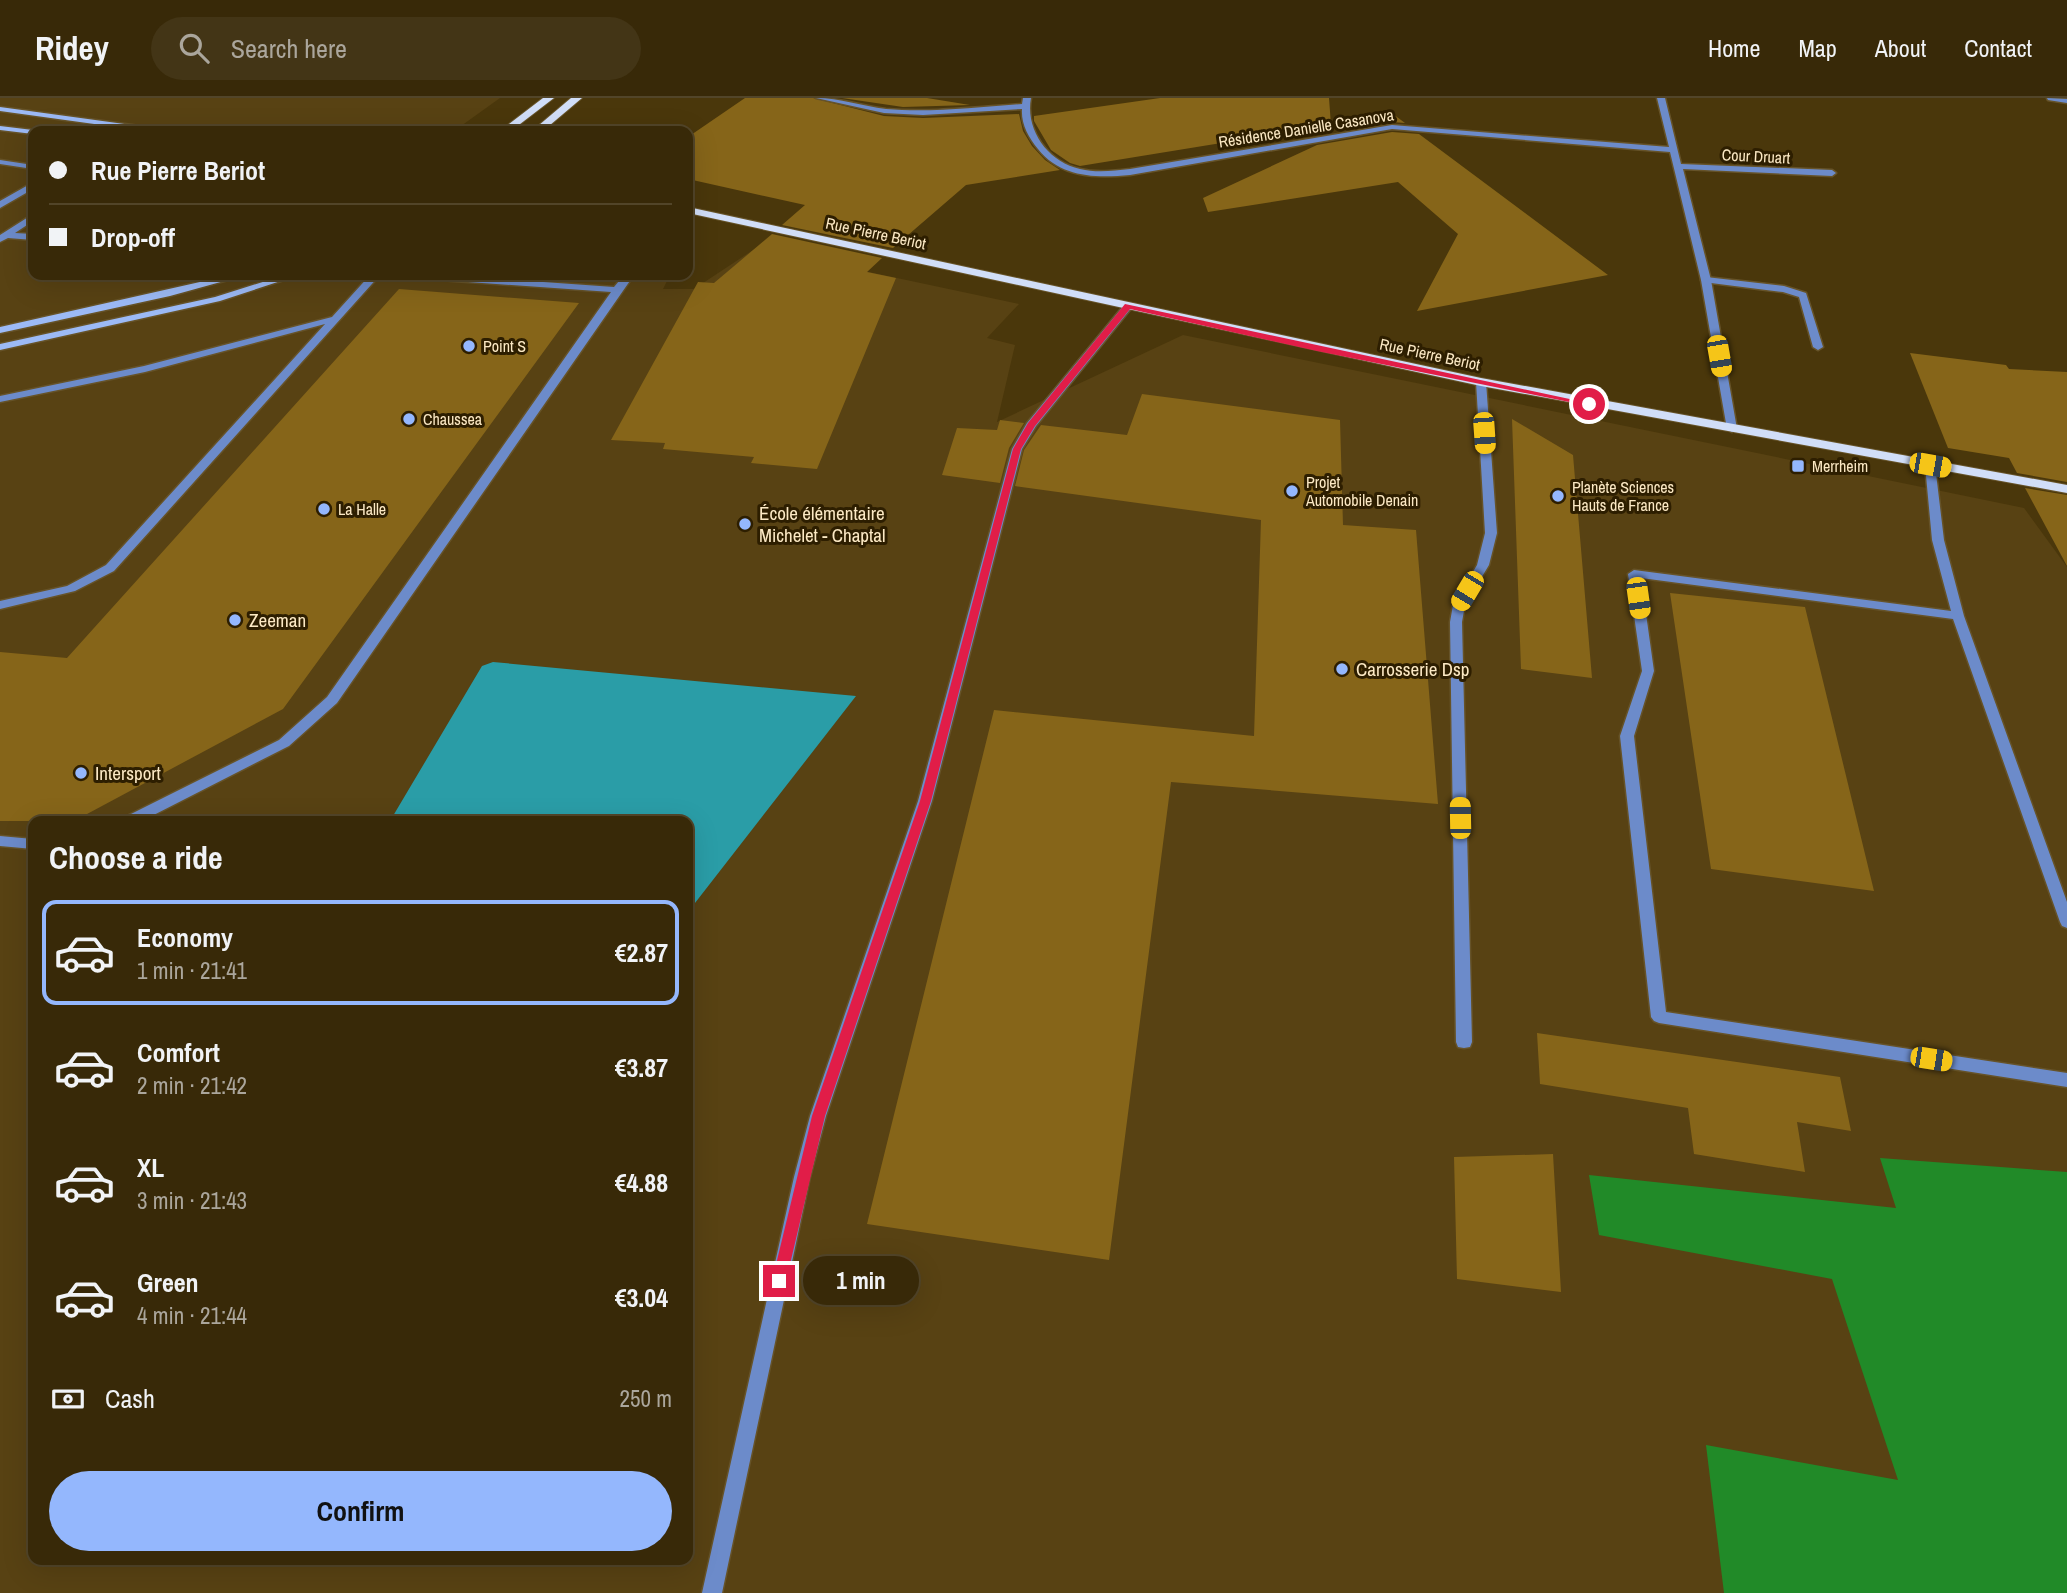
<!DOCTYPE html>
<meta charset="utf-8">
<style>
:root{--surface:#382908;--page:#433516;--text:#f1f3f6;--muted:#aba69c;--line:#524529;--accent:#94b7fd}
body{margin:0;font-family:"Archivo Narrow",sans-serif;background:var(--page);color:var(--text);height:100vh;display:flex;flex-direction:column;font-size:26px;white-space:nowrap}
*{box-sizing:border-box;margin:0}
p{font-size:23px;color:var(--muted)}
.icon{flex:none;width:38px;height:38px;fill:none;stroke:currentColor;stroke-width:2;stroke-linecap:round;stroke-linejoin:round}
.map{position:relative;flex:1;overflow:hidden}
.sheet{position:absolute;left:28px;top:718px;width:665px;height:749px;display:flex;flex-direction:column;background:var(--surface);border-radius:14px;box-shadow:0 7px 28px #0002,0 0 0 2px var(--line)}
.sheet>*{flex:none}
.top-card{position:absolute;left:28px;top:28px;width:665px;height:154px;border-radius:14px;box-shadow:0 7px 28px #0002,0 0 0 2px var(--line);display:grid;align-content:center;height:154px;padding:0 21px;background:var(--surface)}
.end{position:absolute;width:32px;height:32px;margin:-16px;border:9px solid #e11d48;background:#fff;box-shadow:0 0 0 4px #fff}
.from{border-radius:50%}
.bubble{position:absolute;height:49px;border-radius:24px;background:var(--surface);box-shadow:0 7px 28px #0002,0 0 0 2px var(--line);font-size:23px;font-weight:800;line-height:49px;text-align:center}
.car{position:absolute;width:21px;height:42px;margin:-21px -10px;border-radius:9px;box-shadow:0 0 5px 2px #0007;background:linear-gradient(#f5c518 24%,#345 0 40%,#f5c518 0 76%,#345 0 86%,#f5c518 0)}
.top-card b{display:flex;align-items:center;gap:24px;height:66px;font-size:26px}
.top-card b+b{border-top:2px solid var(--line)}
.top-card i{width:18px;height:18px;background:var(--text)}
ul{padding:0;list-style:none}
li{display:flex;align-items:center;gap:21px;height:105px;margin:0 14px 10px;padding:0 7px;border:4px solid transparent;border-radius:14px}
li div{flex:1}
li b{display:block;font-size:26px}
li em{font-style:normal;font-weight:800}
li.current{border-color:var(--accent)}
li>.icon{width:63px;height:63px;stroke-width:1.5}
h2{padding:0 21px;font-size:32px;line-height:84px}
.pay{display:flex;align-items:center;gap:18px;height:77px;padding:0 21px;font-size:26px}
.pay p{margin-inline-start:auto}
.action{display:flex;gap:14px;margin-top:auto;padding:14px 21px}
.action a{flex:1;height:80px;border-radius:42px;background:var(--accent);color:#111;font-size:28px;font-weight:800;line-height:80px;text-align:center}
header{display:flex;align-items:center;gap:42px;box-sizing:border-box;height:98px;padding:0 35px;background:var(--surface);border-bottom:2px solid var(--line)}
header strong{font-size:33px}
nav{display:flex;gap:38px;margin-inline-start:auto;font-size:24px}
.search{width:490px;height:63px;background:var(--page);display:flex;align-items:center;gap:18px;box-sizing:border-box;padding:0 24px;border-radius:38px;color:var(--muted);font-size:26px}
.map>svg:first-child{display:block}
</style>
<header>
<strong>Ridey</strong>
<div class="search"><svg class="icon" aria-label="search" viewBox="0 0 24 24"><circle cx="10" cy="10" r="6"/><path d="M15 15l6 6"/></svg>Search here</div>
<nav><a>Home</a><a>Map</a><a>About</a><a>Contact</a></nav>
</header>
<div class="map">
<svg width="2067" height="1495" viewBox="0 0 2067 1495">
<rect width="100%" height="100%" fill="#4a370b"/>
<path fill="#584213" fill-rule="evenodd" d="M0,0H500L454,33H33V177H670L663,191H694L756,150L1019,206L987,240L1015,247L997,324L1183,237L2024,410L2067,469V1495H0ZM33,723H688V1461H33Z"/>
<path fill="#218a28" d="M1880,1060L2067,1074V1495H1724L1706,1347L1898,1382L1832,1181L1599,1137L1589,1077L1896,1110Z"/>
<path fill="#2a9da7" d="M493,564L856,598L688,814V723H390L482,568Z"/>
<path fill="#866519" d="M745,0H813L884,18L923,20L1019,16L1023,33L1032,48L1045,62L1060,72L966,87L893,150L782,127L805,107L688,81V39Z
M842,0H927L970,7L903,9Z
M1160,0H1329L1331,27L1080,68L1070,65L1051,52L1034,23V18Z
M1389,13L1405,25L1392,24L1350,31Z
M1392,34L1419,36L1608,177L1417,213L1458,136L1398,84L1208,114L1203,100L1317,47Z
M772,136L882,160L867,174L896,180L817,371L751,365L754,359L663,351L665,345L611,342L698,184L714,185Z
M399,191L579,205L283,611L74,723H0V554L67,560Z
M1910,255L2006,267L2009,271L2067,274V384L2017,375L2009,360L1948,350Z
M1142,296L1340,322L1343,427L1416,432L1438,706L1171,684L1109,1162L867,1126L994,612L1254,638L1261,422L1015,388L1024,352L1041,327L1127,337Z
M1512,321L1573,357L1592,580L1521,571Z
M1000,322L1024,325L1009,350L1000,385L942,377L957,330L997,332Z
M2025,390L2067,397V468Z
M1670,495L1805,509L1874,793L1711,771Z
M1537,935L1840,979L1851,1033L1797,1024L1805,1074L1694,1056L1688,1010L1540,986Z
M1553,1056L1561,1194L1457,1181L1454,1059Z"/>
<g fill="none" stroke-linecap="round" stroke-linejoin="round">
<g stroke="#665329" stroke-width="3">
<path id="lane" d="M0,62L33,67V71L0,66Z
M30,86H33V91L0,110V103Z
M33,116V123L15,135L33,136V142L8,140L0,144V137Z
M370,177H380L114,473L75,493L0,511V503L67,488L106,467L325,226L145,274L0,304V298L144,268L332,219Z
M408,177H447L614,189L624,177H634L337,605L289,648L142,723H123L125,719L279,642L327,599L611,194L412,180Z
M1706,179L1784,188L1806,195L1823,249L1818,252L1813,249L1799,199L1783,194L1703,184L1701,182Z
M1125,206L1133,208L1036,328L1022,351L932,703L826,1018L810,1079L722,1495H702L794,1079L810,1018L918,703L1012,351L1027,325Z
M1481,281L1486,284L1497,435L1489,467L1465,507L1462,524L1472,944L1470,949L1464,950L1458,949L1456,944L1450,524L1453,507L1477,467L1485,435L1476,284Z
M1930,364L1935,367L1944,442L1964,518L2067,804V830L2062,828L2060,824L1953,521L1641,480L1654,573L1634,638L1666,914L2067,975V989L1659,925L1654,923L1651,919L1620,638L1642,573L1628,476L1634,472L1951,513L1932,442L1925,367Z
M0,738L33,741V751L0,748Z"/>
</g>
<g stroke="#665329" stroke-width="3">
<path id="street" d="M816,0C840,0 862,8 886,11C931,15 977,9 1022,6L1023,0H1031C1025,32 1048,64 1080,71C1096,75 1113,73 1130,71L1392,27L1669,49L1657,0H1665L1681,66L1832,72L1836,75L1832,78L1683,71L1711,182L1737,331L1732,334L1727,331L1701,182L1670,54L1392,31L1130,77C1096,80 1061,80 1038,51C1028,39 1021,26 1022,11L923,17L884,15Z
M2047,0L2067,1V5L2048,2Z"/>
</g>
<g stroke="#665329" stroke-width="3">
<path id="secondary" d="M0,9L161,31L165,33H145L0,13Z
M0,28L33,32L37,33H33V36L0,32Z
M231,177H246L170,198L0,235V229Z
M285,177H299L220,203L0,252V246L215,199Z"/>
</g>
<g stroke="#665329" stroke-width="2">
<path id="primary" d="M543,0H554L511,33H500Z
M571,0H582L543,33H532Z
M688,109L1481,280L2067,387V395L1481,288L688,115Z"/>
</g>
<use href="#lane" fill="#6c8bca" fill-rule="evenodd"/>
<use href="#street" fill="#6c8bca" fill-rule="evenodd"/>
<use href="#secondary" fill="#9cbaf6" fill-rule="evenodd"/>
<use href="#primary" fill="#d1def8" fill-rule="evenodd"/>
</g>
<path fill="#e11d48" d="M1125,206L1593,306L1589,308L1317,253L1130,211L1035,328L1021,351L931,703L825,1018L786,1183L779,1189L772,1183L812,1018L920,703L1013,351L1028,325Z"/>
<g fill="#94b7fd" stroke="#2d1e00" stroke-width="2.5">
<circle cx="469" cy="248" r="7"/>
<circle cx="409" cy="321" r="7"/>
<rect x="1791" y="361" width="14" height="14" rx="3.5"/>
<circle cx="1292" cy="393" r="7"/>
<circle cx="1558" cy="398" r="7"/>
<circle cx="324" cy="411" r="7"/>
<circle cx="745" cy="426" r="7"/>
<circle cx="235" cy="522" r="7"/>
<circle cx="1342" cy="571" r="7"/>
<circle cx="81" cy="675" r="7"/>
</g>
<g text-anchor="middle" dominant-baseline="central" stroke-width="6" stroke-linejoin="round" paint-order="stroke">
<g font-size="16" fill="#fce9c4" stroke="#2d1e00">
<text transform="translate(1306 30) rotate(-9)">Résidence Danielle Casanova</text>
<text transform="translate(1756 58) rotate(3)">Cour Druart</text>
<text transform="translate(876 135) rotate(12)">Rue Pierre Beriot</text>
<text transform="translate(1430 256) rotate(12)">Rue Pierre Beriot</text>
</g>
<g font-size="16" fill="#fce9c4" stroke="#2d1e00" text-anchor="start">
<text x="483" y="248">Point S</text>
<text x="423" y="321">Chaussea</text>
<text x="1812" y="368">Merrheim</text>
<text x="1306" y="384">Projet<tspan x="1306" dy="18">Automobile Denain</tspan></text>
<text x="1572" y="389">Planète Sciences<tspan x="1572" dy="18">Hauts de France</tspan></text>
<text x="338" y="411">La Halle</text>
</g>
<g font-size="19" fill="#fce9c4" stroke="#2d1e00" text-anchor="start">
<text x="759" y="415">École élémentaire<tspan x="759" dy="22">Michelet - Chaptal</tspan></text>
<text x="249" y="522">Zeeman</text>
<text x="1356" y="571">Carrosserie Dsp</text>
<text x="95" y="675">Intersport</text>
</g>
</g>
</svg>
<i class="end from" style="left:1589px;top:306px"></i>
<i class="end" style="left:779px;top:1183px"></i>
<div class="bubble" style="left:803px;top:1158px;width:116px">1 min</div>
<i class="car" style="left:1719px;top:258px;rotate:170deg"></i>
<i class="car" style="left:1484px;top:335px;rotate:176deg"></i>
<i class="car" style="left:1930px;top:367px;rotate:100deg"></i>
<i class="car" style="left:1467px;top:493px;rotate:211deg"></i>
<i class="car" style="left:1638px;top:500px;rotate:172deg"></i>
<i class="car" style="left:1460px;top:720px;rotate:359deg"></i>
<i class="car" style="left:1931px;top:961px;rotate:99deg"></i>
<div class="top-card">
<b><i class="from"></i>Rue Pierre Beriot</b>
<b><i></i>Drop-off</b>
</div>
<section class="sheet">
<h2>Choose a ride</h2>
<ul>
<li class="current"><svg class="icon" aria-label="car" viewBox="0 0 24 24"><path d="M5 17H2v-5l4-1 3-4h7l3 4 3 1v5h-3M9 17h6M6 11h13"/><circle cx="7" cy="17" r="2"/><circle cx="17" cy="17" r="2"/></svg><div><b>Economy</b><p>1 min · 21:41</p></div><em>€2.87</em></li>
<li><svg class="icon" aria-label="car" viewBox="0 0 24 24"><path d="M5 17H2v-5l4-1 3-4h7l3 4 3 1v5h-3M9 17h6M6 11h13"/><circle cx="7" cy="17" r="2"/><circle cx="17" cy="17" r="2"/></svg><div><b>Comfort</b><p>2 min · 21:42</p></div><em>€3.87</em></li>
<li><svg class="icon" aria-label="car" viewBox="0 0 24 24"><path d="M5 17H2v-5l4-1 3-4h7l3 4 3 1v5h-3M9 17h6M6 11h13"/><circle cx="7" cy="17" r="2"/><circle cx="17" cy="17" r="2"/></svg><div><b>XL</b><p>3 min · 21:43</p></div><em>€4.88</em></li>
<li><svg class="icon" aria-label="car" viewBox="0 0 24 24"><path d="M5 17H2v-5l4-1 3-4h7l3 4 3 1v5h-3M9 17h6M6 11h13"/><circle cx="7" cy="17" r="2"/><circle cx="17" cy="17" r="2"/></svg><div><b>Green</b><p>4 min · 21:44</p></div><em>€3.04</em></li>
</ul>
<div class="pay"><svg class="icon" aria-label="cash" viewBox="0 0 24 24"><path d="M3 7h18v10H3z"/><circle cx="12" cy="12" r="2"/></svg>Cash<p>250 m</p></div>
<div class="action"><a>Confirm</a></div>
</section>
</div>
